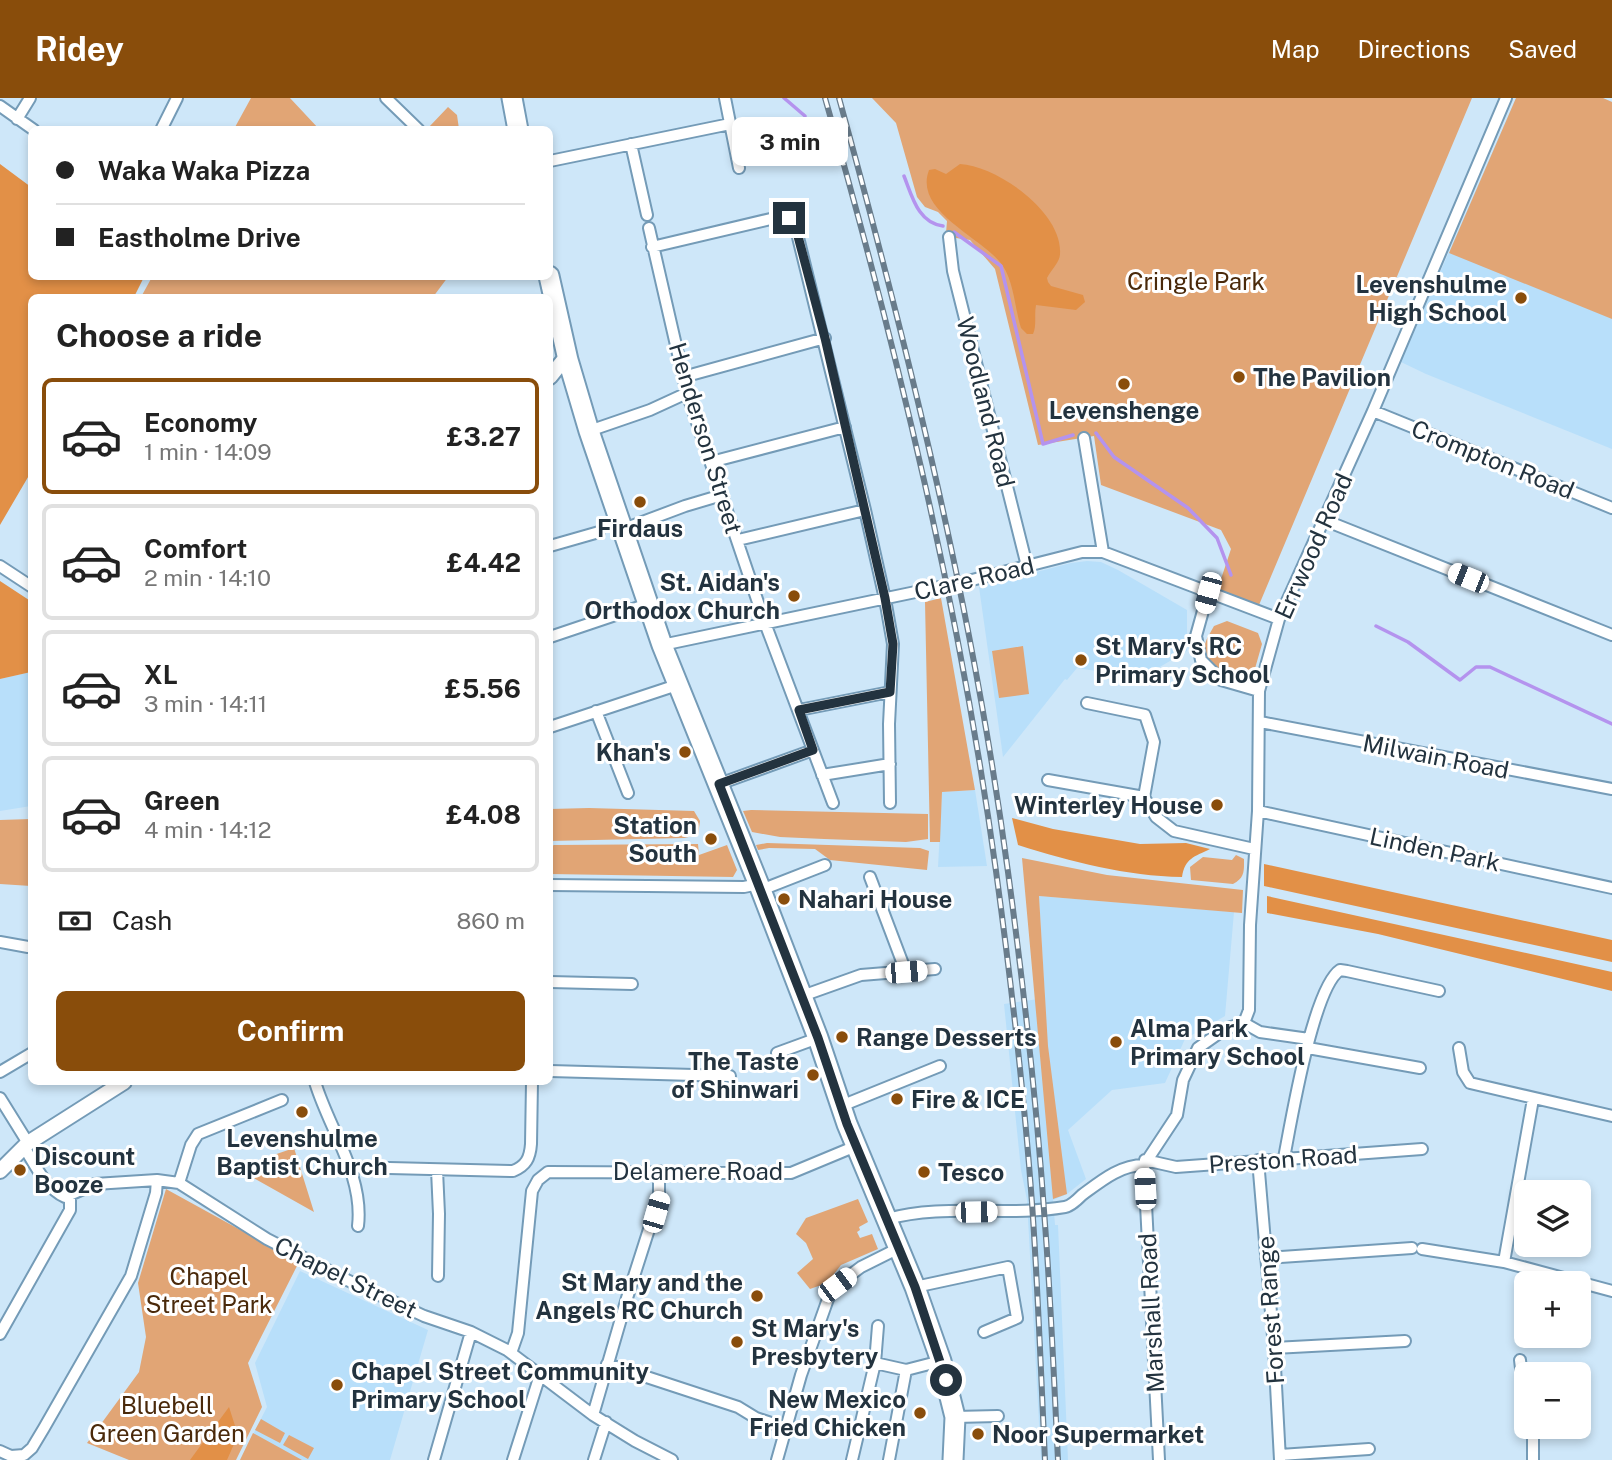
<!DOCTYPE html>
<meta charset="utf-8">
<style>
:root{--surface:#fff;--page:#f2f2f2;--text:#222;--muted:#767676;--line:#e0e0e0;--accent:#894d0b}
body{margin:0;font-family:"Public Sans",sans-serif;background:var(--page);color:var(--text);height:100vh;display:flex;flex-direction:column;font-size:26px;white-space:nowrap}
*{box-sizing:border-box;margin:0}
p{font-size:23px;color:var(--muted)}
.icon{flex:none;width:38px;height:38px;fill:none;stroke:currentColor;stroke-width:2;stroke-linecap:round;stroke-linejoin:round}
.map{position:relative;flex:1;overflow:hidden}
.panel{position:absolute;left:28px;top:196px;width:525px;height:791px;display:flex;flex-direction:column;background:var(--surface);border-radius:10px;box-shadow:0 4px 10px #0003}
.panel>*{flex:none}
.hud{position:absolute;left:28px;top:28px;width:525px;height:154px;border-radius:10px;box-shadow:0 4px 10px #0003;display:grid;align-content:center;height:154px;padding:0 28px;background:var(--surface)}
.tools{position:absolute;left:1514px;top:1082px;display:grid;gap:14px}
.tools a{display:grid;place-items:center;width:77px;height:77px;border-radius:10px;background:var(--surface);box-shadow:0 4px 10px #0003;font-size:35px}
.end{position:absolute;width:32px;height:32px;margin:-16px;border:9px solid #23333f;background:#fff;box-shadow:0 0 0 4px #fff}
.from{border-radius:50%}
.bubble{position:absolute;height:49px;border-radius:10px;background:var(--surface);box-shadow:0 4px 10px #0003;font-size:23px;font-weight:700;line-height:49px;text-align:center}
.car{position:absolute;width:21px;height:42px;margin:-21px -10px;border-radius:9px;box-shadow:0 0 5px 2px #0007;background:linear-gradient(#fff 24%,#345 0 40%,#fff 0 76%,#345 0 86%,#fff 0)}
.hud b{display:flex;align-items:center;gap:24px;height:66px;font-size:26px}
.hud b+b{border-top:2px solid var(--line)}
.hud i{width:18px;height:18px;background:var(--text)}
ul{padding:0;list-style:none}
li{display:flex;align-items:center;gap:21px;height:116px;margin:0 14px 10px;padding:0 14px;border:4px solid var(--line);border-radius:10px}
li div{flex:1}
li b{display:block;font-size:26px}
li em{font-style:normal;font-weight:700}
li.active{border-color:var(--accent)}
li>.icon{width:63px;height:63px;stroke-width:1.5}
h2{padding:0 28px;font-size:32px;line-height:84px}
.pay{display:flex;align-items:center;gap:18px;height:77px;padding:0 28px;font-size:26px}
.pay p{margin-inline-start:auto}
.primary-button{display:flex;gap:14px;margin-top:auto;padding:14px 28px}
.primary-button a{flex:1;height:80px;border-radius:10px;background:var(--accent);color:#fff;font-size:28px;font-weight:700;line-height:80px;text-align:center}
header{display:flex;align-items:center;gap:42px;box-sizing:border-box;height:98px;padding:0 35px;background:var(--accent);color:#fff}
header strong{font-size:33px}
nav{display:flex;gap:38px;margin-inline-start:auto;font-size:24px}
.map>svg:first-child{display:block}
</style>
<header>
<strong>Ridey</strong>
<nav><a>Map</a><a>Directions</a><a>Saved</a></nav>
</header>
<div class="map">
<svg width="1612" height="1362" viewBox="0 0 1612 1362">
<rect width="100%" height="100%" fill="#cee7f9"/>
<path fill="#b8dffa" d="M1516,0H1603L1612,4V351L1426,276L1401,264Z
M1087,463L1101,464L1118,472L1187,512V553L1141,580L1077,570L1067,582L1065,581L1003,659L979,489L1071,465Z
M31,574V708L0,713V581Z
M975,692L987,768L938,769L942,694Z
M1039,798L1234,814L1225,918L1185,941L1165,985L1112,992L1068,1032L1086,1081L1067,1096L1053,1102L1055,1127H1058L1068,1362H1041L1027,1102L1021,1072L1004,906L1045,900Z
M300,1173L428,1232L390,1362H240L267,1309L255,1265Z"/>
<path fill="#e1a575" d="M251,0H290L319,31H234Z
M872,0H1472L1259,507L1217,493L1231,451L1221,432L1101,387L1094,338L1038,347L995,171L970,142L949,139L946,135L947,123L938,114L925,109L917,99L896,25Z
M1516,0H1603L1612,4V221L1449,155Z
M448,9L457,17L459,31H432L429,29Z
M152,179V178L448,179L433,199H141Z
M941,500L975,692L942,694L940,744H930L925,504Z
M1227,523L1258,535L1262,546L1252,581L1238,584C1225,576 1204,566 1205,548C1205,542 1211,534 1214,528Z
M1023,548L1029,596L999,600L992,553Z
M589,710L694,713L700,723L698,737L684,740L550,743V711Z
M751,712L928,716V741L906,744L824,741L780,739L752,734L743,713Z
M31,721V788L0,786V722Z
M767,745L920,750L929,753L927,772L830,762L815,751L769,750L758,752L756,747Z
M698,746L699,757L727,747L737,772L733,779L550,776V749L554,747Z
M1236,757L1244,761C1244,773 1245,780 1233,786L1191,782L1190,769L1203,759L1232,762Z
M1022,760L1107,777L1243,792L1242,815L1039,798L1048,948L1067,1096L1053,1101Z
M294,1050L314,1114L236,1070Z
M166,1091L299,1164L248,1265L262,1309L236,1362H129L87,1345L139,1274L146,1239L138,1185Z
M858,1101L868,1124L859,1129L860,1132L857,1134L860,1140L872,1136L878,1151L841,1167L827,1185L810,1191L797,1175L813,1161L806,1145L796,1136L806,1120Z
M261,1321L285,1335L280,1345L255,1332Z
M253,1335L302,1362H240Z
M289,1337L314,1350L308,1361L283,1347Z"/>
<path fill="#e29047" d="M0,66L31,89L32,178L144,179L134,199L32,200L31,374L0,427Z
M960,66C997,68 1063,114 1060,156C1060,164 1051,172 1047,180L1048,184L1051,188L1083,197L1085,204L1076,212L1036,207C1034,217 1037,227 1033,236H1027L1021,230C1015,211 1014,185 1003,168C983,139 913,114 929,72L935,71L946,76Z
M0,483L32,504L31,574L0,581Z
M1012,720L1053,731L1140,746L1186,745L1210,751C1194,759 1185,760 1182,779C1126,778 1072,764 1018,747Z
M1264,766L1612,842V864L1264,788Z
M1267,798L1612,874V893L1378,836L1267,815Z
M229,1309L238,1337L227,1362H190Z"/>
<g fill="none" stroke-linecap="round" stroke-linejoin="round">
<path stroke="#b493ee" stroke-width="3.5" d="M784,0L805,18
M904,78C912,98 918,125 943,128
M954,134L1001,168L1043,346L1073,337
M1096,335L1114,359L1188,410L1217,440L1231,477
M1376,528L1408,544L1460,582L1476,569H1490L1612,626"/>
<g stroke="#749bb7" stroke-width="14">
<path id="street" d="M386,0L419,32
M725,0L739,70
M0,8L34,32
M17,21L30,0
M161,32L177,0
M631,46L647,117
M550,63L730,26
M649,130L687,295L765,525L833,705
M949,139L953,173L1027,468
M652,149L779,119L789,120L795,127L865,412L885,501L893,546L889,626L890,705
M683,279L825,240
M1373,313L1612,410
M589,333L650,312L687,295
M1084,340L1103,454
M711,364L845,329
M1324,422L1612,537
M621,432L685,408L722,397
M738,442L865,412
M550,448L599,434
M0,468L32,489
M1208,495L1196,538L1201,562L1221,582L1259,593
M550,539L648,506
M662,547L968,483L1082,454H1103L1279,521
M1087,605L1145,617L1154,644L1144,699
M799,612L890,594
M596,613L628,695
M1260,624L1612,691
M550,629L677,587
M822,677L890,666
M1048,682L1144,699L1156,719L1174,733L1254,751
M719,686L813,652
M1258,713L1612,790
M870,779L906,874
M550,787L744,789L759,786
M761,792L825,767
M0,844L28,849
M550,884L632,886
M802,898L861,877L935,871
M1244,925L1249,912L1250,827L1258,713L1259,593L1279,521L1373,313L1506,0
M1308,950L1420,970
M1459,950L1463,974L1470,985L1612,1018
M777,955L818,940
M550,973L730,978
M0,974L32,955
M315,984C329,1031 364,1077 358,1128
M0,1000L28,1045
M1533,1001L1504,1164L1612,1193
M841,1008L940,968
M24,1049C34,1065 46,1091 65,1099L95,1086L157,1082L179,1085L267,1141L347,1182L424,1218L471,1234L507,1252L593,1317L635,1343L672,1362
M1284,1060C1291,1024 1313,890 1340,872L1347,873L1439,893
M1145,1062L1176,1069L1422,1051
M1258,1062L1274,1250L1280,1362
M349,1069L513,1073C526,1068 530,1060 531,1046L532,984
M437,1072L439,1116L438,1178
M179,1085L191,1047L198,1036L282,1002
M887,1121C944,1105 1006,1119 1065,1109C1071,1108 1077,1102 1082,1097C1101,1083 1120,1067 1144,1067
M1422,1151L1504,1164
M1266,1160L1412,1150
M915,1189L1008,1169L1017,1220L984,1234
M0,1236L70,1112V1099
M1274,1250L1405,1243
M511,1255L518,1235L532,1093L538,1082L548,1074L791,1075L856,1048
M1520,1262L1522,1279L1526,1285
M875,1265L906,1272L941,1263
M607,1266L738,1309L756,1320L786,1330
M593,1317L627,1200L659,1100V1073
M955,1319L998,1318
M1533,1328V1362
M0,1353L11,1358L24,1357L32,1350L44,1330L131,1178L156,1095L157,1082
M1280,1357L1369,1351
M434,1362L471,1234
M513,1362L540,1277
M594,1362L606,1324
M777,1362L801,1277L828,1201L837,1187L861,1169L899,1150
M852,1362L875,1265L878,1228
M889,1362L906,1272
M1159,1362L1144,1067L1177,1017L1183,982L1198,950L1225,931L1244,925L1260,934L1309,941"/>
</g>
<g stroke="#749bb7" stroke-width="18">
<path id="secondary" d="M550,279L562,264L568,262
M0,1073L28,1045L124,984"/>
</g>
<g stroke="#749bb7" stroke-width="23">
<path id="highway" d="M512,0L518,32
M549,178L568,262L589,333L662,547L761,792L818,940L847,1026L915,1189L941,1263L955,1319L953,1362"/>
</g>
<use href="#street" stroke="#fff" stroke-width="10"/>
<use href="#secondary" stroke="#fff" stroke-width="14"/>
<use href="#highway" stroke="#fff" stroke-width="19"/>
<g stroke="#697c8b" stroke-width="6">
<path id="rail" d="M825,0C898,254 960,512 996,773C1011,883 1024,995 1032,1105C1038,1191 1041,1276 1045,1362
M839,0C909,254 973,512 1008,774C1024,891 1037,1008 1045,1126C1051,1205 1054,1283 1058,1362"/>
</g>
<use href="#rail" stroke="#fff" stroke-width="3.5" stroke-dasharray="10" stroke-linecap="butt"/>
</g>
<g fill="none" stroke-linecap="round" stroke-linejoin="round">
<path stroke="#23333f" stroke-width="9" d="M789,120L795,127L825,240L885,500L893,546L890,594L799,612L813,652L719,686L818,940L847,1026L915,1189L946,1282"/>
</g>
<g fill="#894d0b" stroke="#fff" stroke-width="2.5">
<circle cx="1521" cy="200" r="7"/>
<circle cx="1239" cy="279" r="7"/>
<circle cx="1124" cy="286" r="7"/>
<circle cx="640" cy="404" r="7"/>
<circle cx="794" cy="498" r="7"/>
<circle cx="1081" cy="562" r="7"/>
<circle cx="685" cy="654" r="7"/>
<circle cx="1217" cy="707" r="7"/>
<circle cx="711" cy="741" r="7"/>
<circle cx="784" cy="801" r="7"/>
<circle cx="842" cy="939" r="7"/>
<circle cx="1116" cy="944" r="7"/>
<circle cx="813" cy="977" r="7"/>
<circle cx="897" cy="1001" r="7"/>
<circle cx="302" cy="1014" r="7"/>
<circle cx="20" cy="1072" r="7"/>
<circle cx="924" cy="1074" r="7"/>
<circle cx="757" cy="1198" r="7"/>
<circle cx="737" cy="1244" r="7"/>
<circle cx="337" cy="1287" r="7"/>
<circle cx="920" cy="1315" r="7"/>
<circle cx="978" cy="1336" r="7"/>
</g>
<g text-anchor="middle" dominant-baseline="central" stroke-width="6" stroke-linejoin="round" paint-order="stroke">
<g font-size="24" fill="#4a290a" stroke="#fff">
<text x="1196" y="183">Cringle Park</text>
<text x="209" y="1178">Chapel<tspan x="209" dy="28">Street Park</tspan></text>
<text x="167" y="1307">Bluebell<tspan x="167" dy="28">Green Garden</tspan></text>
</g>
<g font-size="24" font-weight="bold" fill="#23333f" stroke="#fff" text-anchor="start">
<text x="1507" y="186" text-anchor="end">Levenshulme<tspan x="1507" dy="28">High School</tspan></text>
<text x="1253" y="279">The Pavilion</text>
<text x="1124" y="312" text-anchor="middle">Levenshenge</text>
<text x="640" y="430" text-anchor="middle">Firdaus</text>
<text x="780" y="484" text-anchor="end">St. Aidan's<tspan x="780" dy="28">Orthodox Church</tspan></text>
<text x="1095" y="548">St Mary's RC<tspan x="1095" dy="28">Primary School</tspan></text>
<text x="671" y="654" text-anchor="end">Khan's</text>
<text x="1203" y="707" text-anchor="end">Winterley House</text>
<text x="697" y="727" text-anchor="end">Station<tspan x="697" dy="28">South</tspan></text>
<text x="798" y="801">Nahari House</text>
<text x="1130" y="930">Alma Park<tspan x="1130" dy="28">Primary School</tspan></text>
<text x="856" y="939">Range Desserts</text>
<text x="799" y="963" text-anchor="end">The Taste<tspan x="799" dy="28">of Shinwari</tspan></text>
<text x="911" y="1001">Fire &amp; ICE</text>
<text x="302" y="1040" text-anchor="middle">Levenshulme<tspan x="302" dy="28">Baptist Church</tspan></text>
<text x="34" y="1058">Discount<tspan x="34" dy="28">Booze</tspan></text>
<text x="938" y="1074">Tesco</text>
<text x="743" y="1184" text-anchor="end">St Mary and the<tspan x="743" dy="28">Angels RC Church</tspan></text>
<text x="751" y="1230">St Mary's<tspan x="751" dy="28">Presbytery</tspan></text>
<text x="351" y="1273">Chapel Street Community<tspan x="351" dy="28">Primary School</tspan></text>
<text x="906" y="1301" text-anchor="end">New Mexico<tspan x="906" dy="28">Fried Chicken</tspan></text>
<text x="992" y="1336">Noor Supermarket</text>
</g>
<g font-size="24" fill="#23333f" stroke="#fff">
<text transform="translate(986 304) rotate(76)">Woodland Road</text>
<text transform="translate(706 340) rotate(73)">Henderson Street</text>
<text transform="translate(1493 361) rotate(22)">Crompton Road</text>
<text transform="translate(1313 448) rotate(-66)">Errwood Road</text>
<text transform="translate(974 480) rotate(-13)">Clare Road</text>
<text transform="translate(1436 658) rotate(11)">Milwain Road</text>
<text transform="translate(1435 751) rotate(12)">Linden Park</text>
<text transform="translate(1283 1061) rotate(-4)">Preston Road</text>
<text x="698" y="1073">Delamere Road</text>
<text transform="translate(346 1179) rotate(26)">Chapel Street</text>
<text transform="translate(1270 1212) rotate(-94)">Forest Range</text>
<text transform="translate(1151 1215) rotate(-93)">Marshall Road</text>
</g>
</g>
</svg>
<div class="tools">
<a><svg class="icon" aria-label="layers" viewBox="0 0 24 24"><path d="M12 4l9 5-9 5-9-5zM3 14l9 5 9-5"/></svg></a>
<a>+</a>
<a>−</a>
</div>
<i class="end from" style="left:946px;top:1282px"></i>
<i class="end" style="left:789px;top:120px"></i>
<div class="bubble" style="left:732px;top:19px;width:116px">3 min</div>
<i class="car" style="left:1468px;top:480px;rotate:292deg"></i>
<i class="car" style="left:1208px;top:495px;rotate:195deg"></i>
<i class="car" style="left:906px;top:874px;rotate:85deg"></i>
<i class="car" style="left:1145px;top:1091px;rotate:357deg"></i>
<i class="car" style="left:656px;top:1114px;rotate:16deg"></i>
<i class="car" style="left:976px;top:1114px;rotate:89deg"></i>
<i class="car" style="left:837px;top:1187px;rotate:53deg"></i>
<div class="hud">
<b><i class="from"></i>Waka Waka Pizza</b>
<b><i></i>Eastholme Drive</b>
</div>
<section class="panel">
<h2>Choose a ride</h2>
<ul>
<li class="active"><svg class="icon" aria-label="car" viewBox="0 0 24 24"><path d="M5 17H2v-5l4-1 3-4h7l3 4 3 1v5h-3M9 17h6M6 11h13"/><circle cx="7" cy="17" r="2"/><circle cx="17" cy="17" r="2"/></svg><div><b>Economy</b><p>1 min · 14:09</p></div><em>£3.27</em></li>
<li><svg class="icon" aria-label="car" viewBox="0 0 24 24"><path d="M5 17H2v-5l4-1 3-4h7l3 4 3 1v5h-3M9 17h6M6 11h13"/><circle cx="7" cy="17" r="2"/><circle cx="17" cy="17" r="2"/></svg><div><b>Comfort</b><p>2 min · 14:10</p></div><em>£4.42</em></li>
<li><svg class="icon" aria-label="car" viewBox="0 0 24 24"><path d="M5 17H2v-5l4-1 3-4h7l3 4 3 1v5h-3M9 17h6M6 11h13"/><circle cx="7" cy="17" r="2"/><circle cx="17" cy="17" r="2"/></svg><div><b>XL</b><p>3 min · 14:11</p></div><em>£5.56</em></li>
<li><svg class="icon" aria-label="car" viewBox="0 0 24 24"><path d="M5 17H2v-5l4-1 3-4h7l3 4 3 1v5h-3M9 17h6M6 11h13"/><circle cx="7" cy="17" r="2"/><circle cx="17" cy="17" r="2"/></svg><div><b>Green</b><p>4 min · 14:12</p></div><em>£4.08</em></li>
</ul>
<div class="pay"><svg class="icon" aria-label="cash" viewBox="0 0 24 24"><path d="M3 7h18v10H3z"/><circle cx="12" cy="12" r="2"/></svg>Cash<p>860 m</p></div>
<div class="primary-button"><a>Confirm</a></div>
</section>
</div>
